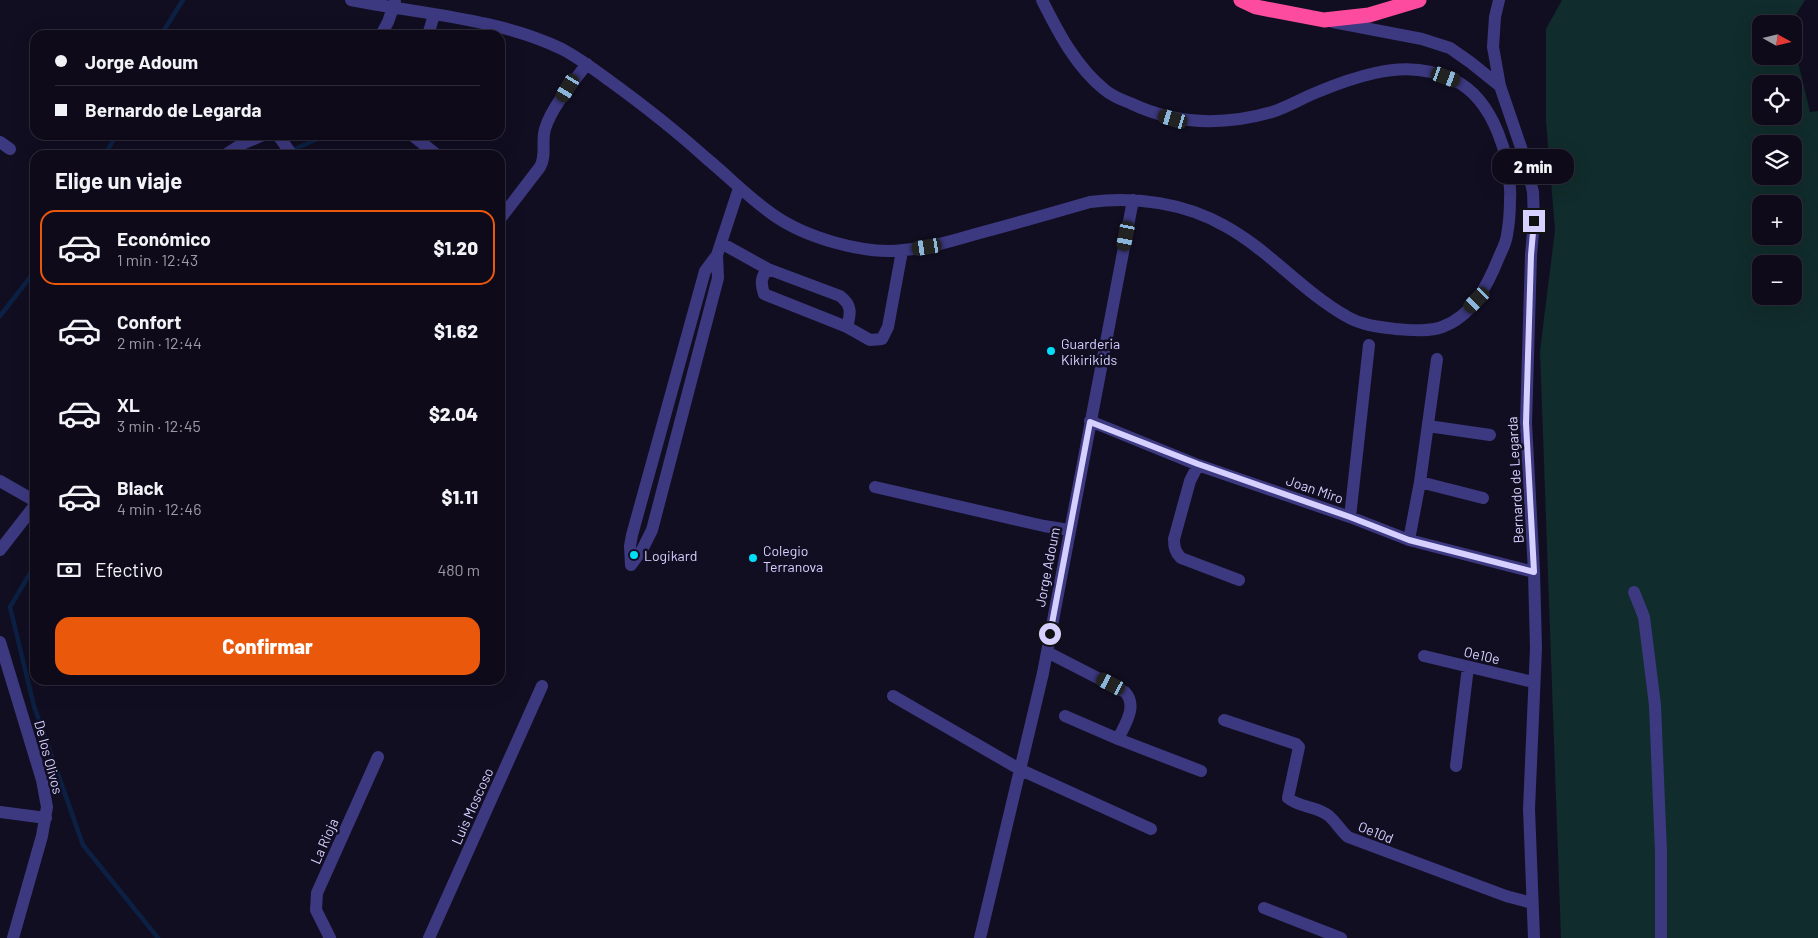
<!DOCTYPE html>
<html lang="es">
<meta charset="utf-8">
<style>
:root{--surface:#0e0a1a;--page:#171323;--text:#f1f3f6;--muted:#9b9aa2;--line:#2e2b39;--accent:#ea580c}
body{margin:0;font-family:Barlow,sans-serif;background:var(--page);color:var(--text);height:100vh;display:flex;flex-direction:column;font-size:19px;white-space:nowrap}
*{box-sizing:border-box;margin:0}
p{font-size:16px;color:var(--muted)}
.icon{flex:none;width:28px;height:28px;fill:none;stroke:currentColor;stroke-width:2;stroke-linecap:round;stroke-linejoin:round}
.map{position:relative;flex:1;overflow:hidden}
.side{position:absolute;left:30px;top:150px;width:475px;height:535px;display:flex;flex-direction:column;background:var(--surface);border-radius:15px;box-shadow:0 5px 20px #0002,0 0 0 1px var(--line)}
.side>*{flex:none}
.top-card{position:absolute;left:30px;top:30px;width:475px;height:110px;border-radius:15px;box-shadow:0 5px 20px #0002,0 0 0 1px var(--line);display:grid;align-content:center;height:110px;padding:0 25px;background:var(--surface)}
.needle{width:32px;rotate:98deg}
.controls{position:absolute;left:1752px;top:15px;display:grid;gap:10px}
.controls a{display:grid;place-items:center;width:50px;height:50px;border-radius:10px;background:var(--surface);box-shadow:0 5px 20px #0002,0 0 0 1px var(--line);font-size:25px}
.end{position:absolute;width:22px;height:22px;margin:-11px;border:6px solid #d5d0ff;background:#111;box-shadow:0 0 0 2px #111}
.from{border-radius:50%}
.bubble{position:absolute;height:35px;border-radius:15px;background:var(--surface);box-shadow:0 5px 20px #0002,0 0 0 1px var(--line);font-size:16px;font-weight:800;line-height:35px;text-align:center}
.car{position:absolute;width:15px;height:30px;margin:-15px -8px;border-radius:6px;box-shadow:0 0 4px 1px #0007;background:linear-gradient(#222 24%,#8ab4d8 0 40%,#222 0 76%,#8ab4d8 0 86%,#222 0)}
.top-card b{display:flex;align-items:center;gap:18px;height:48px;font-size:19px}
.top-card b+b{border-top:1px solid var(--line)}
.top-card i{width:12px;height:12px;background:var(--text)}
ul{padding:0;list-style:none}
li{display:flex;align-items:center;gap:15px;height:75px;margin:0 10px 8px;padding:0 15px;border:2px solid transparent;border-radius:15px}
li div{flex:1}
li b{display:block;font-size:19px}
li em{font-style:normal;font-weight:800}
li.active{border-color:var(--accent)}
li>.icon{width:45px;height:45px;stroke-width:1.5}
h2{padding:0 25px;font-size:22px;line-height:60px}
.pay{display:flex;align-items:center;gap:12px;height:55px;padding:0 25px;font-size:19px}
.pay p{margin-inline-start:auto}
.primary-button{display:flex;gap:10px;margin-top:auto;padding:10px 25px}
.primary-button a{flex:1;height:58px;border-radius:15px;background:var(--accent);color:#fff;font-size:20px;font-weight:800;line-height:58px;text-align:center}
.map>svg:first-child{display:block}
</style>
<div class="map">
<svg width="1818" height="938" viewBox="0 0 1818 938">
<rect width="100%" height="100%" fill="#120e22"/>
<path fill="#112c2c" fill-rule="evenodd" d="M1562,0H1805L1790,24H1761V56H1794V45L1810,112L1818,111V938H1561L1540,351L1555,230L1546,121V29ZM1761,84H1794V116H1761ZM1761,144H1794V176H1761ZM1761,204H1794V236H1761ZM1761,264H1794V296H1761Z"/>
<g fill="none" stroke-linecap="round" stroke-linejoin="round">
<path stroke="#0c2043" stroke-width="4.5" d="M161,35L183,0
M292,150L327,135
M105,155L116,135
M0,316L35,271
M35,565L10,607L34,706L83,845L158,938"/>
<path stroke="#3d3981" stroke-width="12" d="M351,0C421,14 497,18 562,49C579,58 595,70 610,81C643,105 675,130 706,158C728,176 748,197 772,214C804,237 863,255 904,250C928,248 952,241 976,234C1014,224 1052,213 1090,202C1135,196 1185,203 1225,226C1269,250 1302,291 1346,316C1360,325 1380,327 1396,329C1411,330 1428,332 1442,327C1473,316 1488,284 1499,257C1502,250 1506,243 1507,235C1509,224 1510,212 1510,200C1512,160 1494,99 1454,80C1429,68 1401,67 1375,73C1357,77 1337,84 1320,91C1304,97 1288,107 1272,112C1223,126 1176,125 1130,103C1122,100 1112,96 1105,90C1076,67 1058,32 1042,0
M1499,0L1495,17L1493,47L1500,86L1526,162L1533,192L1534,221L1531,255L1526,423L1534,572L1536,648L1529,809L1534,938
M1333,22L1422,39L1450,48L1470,62L1500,86
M381,35L388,22L395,2
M428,35L434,15
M278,135L292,155
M412,135L437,155
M0,142L10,149
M225,155L242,144L263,135
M500,219L540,167C547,155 541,142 545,129C551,108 573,82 587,64
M721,243L768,269
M847,327C851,313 852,305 840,296L768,269C760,277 761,284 764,294L847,327L870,340L882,339L888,327L902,251
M1090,421L1198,465L1350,517L1409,540L1534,572
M1428,426L1490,435
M1198,465L1190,481L1174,539C1174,547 1175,552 1181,558L1239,580
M0,481L35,501
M1420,482L1483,498
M875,487L1044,526L1069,530
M1350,517L1369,345
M1409,540L1420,482L1437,359
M0,550L35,505
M631,565L630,546L632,535L705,271L717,255L739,188
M631,565L642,550L652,530L718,278L717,255
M1634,592L1644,617L1655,705L1661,852V938
M0,642L42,780L47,807L42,836L13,938
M1047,652L1125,692C1138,706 1125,724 1118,739L1201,771
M1424,656L1533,682
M893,696L1021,770L1151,829
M1065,716L1118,739
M1224,720L1296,744L1299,747L1288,798C1300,808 1317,806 1329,816C1336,822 1341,831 1348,837L1506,896L1532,903
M1456,766L1468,667
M0,812L46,818
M1264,908L1341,938
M330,938L316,910L317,893L378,757
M429,938L542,686
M980,938L1043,673L1133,200"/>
<path stroke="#fd4c9f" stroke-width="15" d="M1241,0L1256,7L1324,20L1369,15L1419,0"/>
</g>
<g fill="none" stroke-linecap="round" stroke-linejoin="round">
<path stroke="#d5d0ff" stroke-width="6" d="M1050,634L1090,422L1198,464L1350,517L1409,540L1534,572L1526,423L1531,255L1534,221"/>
</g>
<g fill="#02ddf8" stroke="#120e22" stroke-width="2">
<circle cx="1051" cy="351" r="5"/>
<circle cx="634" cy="555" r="5"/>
<circle cx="753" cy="558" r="5"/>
</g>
<g text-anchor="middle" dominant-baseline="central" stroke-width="5" stroke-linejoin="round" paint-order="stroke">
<g font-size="14" fill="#d5d0ff" stroke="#120e22" text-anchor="start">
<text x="1061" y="343">Guarderia<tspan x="1061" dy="16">Kikirikids</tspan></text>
<text x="763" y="550">Colegio<tspan x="763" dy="16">Terranova</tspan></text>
<text x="644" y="555">Logikard</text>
</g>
<g font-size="14" fill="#d5d0ff" stroke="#120e22">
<text transform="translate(1515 480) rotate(-93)">Bernardo de Legarda</text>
<text transform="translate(1315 489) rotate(19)">Joan Miro</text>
<text transform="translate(1047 567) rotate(-79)">Jorge Adoum</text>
<text transform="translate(1482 655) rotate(13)">Oe10e</text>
<text transform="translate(49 757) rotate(75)">De los Olivos</text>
<text transform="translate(472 806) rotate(-66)">Luis Moscoso</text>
<text transform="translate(1376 832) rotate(22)">Oe10d</text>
<text transform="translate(324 841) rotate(-66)">La Rioja</text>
</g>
</g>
</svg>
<div class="controls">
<a><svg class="needle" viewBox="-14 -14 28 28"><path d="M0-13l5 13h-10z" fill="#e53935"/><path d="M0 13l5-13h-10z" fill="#9b9aa2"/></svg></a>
<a><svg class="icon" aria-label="locate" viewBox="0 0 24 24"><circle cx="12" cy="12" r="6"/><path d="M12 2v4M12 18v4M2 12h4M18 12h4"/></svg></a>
<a><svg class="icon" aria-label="layers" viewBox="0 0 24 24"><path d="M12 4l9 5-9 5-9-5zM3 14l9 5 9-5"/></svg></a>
<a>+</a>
<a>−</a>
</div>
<i class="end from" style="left:1050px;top:634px"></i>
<i class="end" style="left:1534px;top:221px"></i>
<div class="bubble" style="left:1492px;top:149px;width:82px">2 min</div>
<i class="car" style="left:1446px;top:77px;rotate:110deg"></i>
<i class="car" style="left:568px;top:88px;rotate:211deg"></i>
<i class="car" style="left:1173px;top:119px;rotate:287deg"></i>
<i class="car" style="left:1126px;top:236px;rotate:191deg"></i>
<i class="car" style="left:927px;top:247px;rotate:261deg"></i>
<i class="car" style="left:1477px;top:300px;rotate:224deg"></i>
<i class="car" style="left:1111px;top:684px;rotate:297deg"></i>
<div class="top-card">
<b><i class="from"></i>Jorge Adoum</b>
<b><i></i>Bernardo de Legarda</b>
</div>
<section class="side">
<h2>Elige un viaje</h2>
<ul>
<li class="active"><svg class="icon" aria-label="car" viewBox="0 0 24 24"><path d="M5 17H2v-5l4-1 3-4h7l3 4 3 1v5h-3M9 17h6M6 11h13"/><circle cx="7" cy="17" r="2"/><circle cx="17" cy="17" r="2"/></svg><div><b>Económico</b><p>1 min · 12:43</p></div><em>$1.20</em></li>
<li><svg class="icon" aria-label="car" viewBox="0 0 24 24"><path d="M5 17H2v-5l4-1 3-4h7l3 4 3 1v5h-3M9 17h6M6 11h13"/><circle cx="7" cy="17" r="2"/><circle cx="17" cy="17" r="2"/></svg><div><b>Confort</b><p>2 min · 12:44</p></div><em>$1.62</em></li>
<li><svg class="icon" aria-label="car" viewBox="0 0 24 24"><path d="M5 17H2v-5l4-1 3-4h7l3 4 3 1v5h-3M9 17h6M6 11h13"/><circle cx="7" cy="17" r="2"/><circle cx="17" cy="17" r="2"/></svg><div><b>XL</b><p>3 min · 12:45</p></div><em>$2.04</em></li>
<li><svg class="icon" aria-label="car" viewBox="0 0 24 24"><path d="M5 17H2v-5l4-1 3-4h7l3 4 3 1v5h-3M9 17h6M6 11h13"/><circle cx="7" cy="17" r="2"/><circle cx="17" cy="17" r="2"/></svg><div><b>Black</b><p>4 min · 12:46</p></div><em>$1.11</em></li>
</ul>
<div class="pay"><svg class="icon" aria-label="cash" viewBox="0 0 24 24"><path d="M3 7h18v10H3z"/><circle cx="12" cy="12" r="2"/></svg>Efectivo<p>480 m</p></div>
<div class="primary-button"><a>Confirmar</a></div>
</section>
</div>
